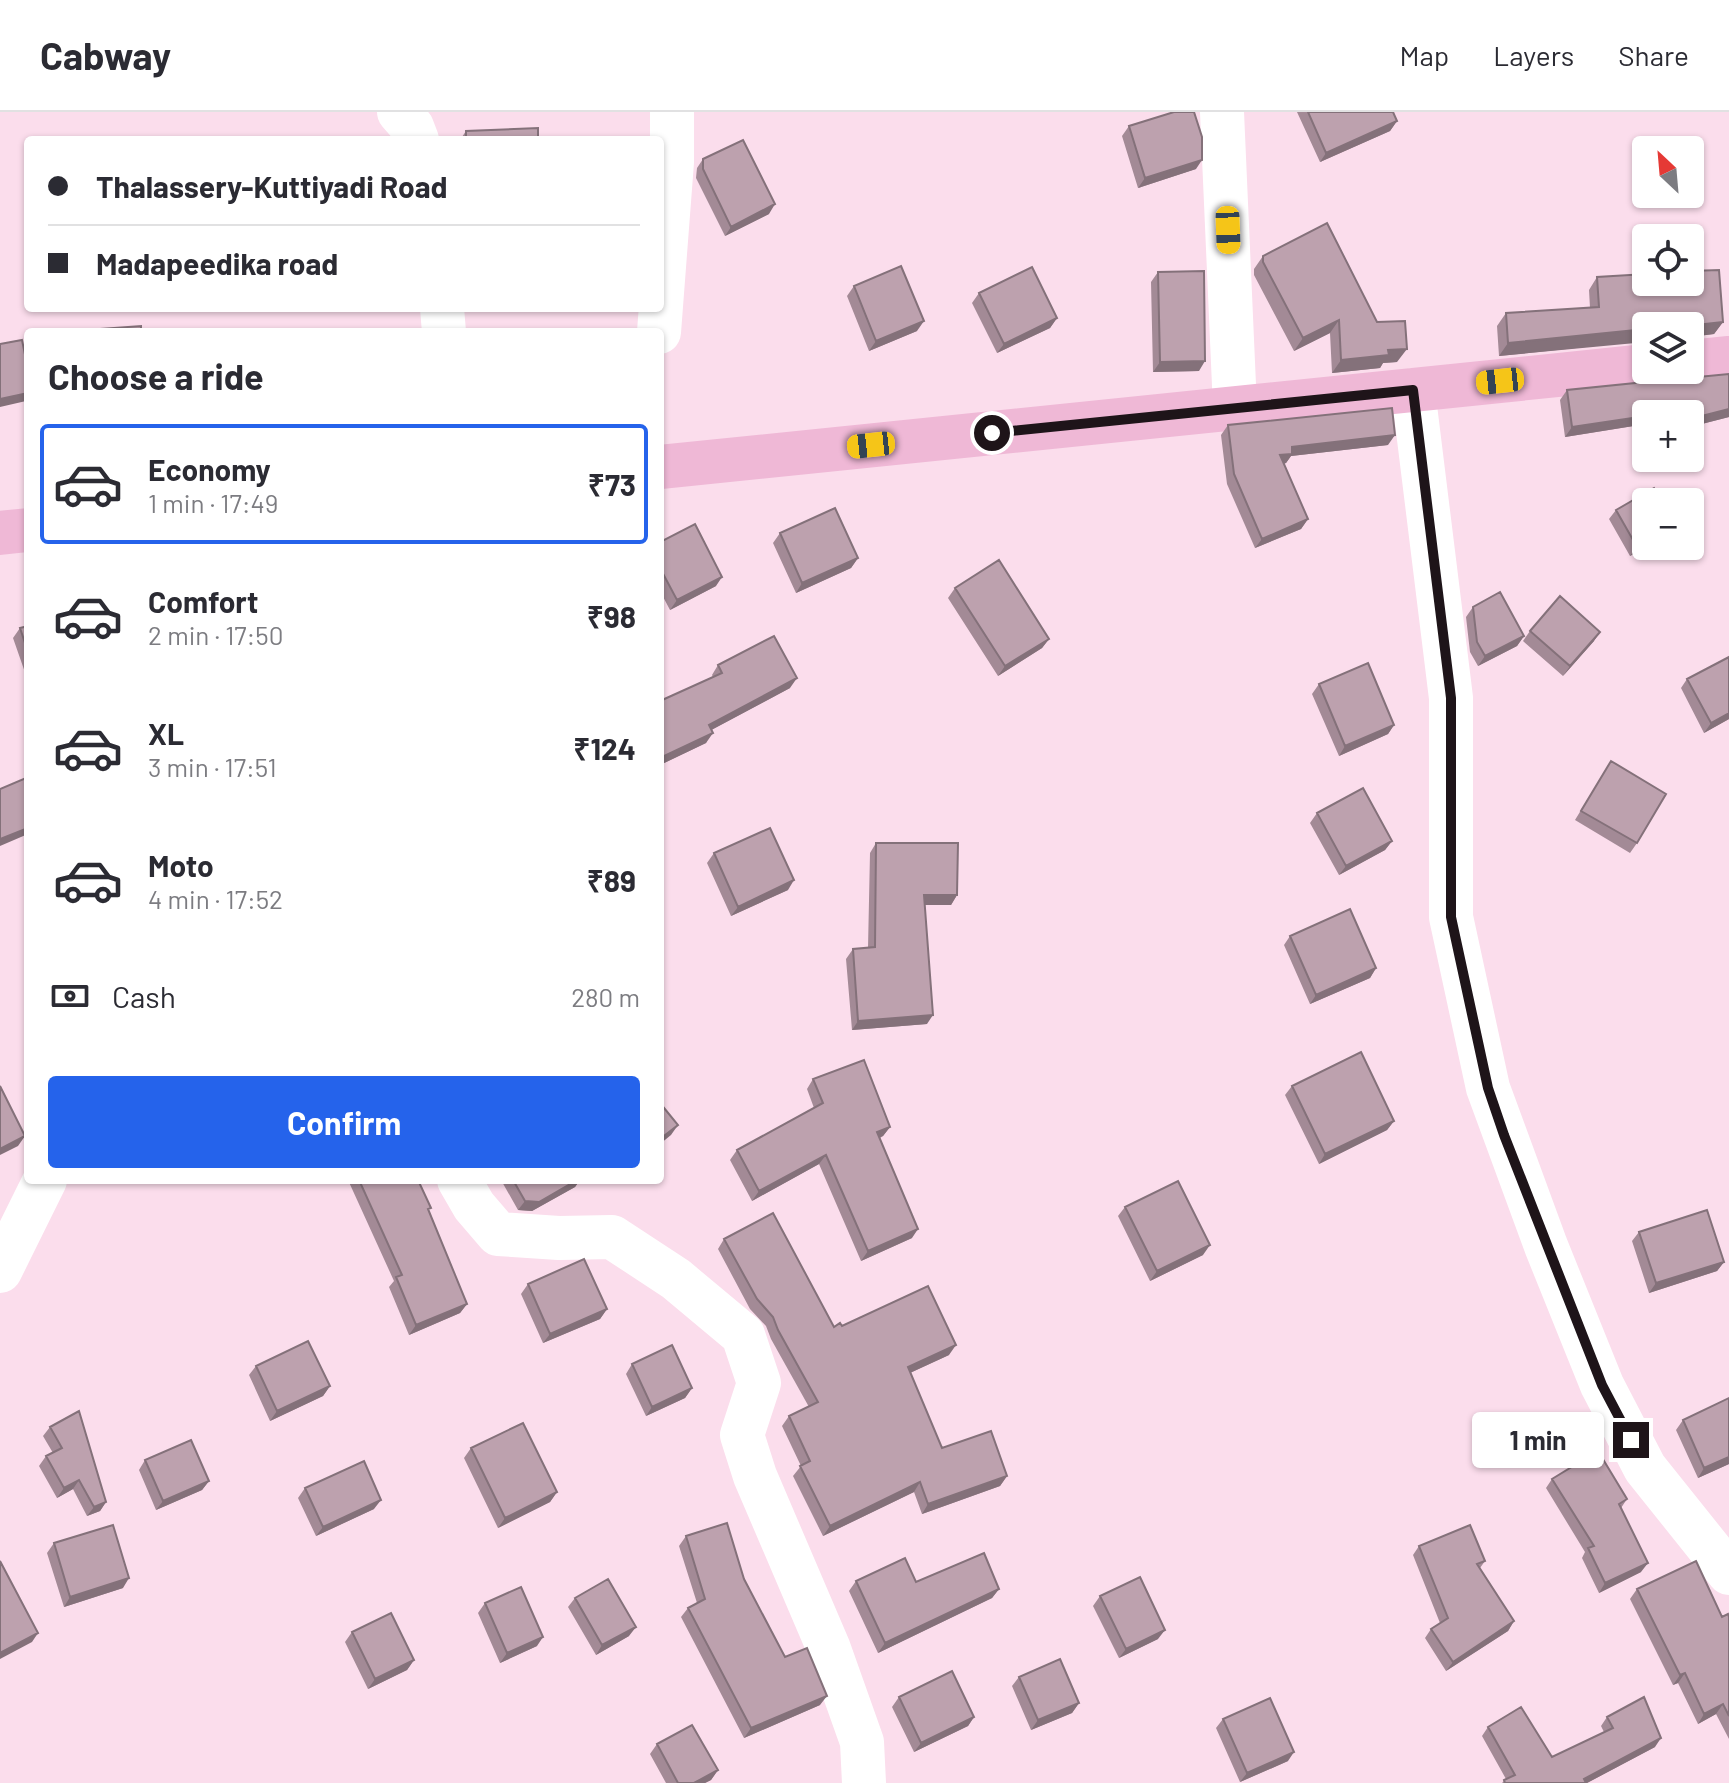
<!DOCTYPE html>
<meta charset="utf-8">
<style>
:root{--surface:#fff;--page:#f7f7f7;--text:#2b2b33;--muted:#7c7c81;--line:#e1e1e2;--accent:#2563eb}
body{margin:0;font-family:Barlow,sans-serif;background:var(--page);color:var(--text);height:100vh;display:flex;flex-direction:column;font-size:30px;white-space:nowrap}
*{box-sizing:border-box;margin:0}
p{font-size:26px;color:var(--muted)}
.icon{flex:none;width:44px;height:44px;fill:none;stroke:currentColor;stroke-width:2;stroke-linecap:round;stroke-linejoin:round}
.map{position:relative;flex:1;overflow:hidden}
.side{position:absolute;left:24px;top:216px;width:640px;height:856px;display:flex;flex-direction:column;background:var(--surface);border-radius:8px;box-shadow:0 2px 6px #0004}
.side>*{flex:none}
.banner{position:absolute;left:24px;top:24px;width:640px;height:176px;border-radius:8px;box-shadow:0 2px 6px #0004;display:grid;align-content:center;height:176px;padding:0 24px;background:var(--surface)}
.needle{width:52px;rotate:334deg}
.buttons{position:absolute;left:1632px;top:24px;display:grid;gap:16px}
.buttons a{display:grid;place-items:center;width:72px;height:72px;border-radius:8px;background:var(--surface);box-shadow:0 2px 6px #0004;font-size:40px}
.end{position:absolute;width:36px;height:36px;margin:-18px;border:10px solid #1e1419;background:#fff;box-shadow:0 0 0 4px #fff}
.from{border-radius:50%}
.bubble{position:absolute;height:56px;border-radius:8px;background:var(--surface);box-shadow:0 2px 6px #0004;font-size:26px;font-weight:700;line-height:56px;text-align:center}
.car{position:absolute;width:24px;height:48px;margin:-24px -12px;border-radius:10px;box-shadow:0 0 6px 2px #0007;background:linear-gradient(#f5c518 24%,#345 0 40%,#f5c518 0 76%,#345 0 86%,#f5c518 0)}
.banner b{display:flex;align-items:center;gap:28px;height:76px;font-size:30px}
.banner b+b{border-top:2px solid var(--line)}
.banner i{width:20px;height:20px;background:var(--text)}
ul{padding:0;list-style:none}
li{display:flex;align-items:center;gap:24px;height:120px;margin:0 16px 12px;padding:0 8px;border:4px solid transparent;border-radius:8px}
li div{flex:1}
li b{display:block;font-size:30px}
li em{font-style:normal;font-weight:700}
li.current{border-color:var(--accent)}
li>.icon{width:72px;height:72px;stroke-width:1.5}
h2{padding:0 24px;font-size:36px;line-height:96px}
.pay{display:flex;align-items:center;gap:20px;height:88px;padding:0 24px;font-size:30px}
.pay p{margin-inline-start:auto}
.button{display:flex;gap:16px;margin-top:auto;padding:16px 24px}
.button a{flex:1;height:92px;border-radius:8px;background:var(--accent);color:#fff;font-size:32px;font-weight:700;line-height:92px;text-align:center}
header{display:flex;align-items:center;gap:48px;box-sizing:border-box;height:112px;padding:0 40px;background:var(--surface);border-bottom:2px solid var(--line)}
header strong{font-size:38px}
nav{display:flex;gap:44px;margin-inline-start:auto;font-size:28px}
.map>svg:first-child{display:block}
</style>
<header>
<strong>Cabway</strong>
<nav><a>Map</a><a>Layers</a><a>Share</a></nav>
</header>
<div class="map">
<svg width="1729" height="1671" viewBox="0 0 1729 1671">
<rect width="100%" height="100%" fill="#fbddec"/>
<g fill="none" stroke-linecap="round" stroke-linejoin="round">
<path stroke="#fff" stroke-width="44" d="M399,0L412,15L417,28
M1222,0L1235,296
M442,196L444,220
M659,220L672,50V0
M1413,278L1451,586V805L1488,976L1546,1134L1602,1273L1645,1356L1729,1461
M459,1068L474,1094L498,1122L559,1126L612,1125L676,1167L743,1223L759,1271L742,1323L755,1364L829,1537L862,1630L864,1671
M0,1159L45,1068"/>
<path stroke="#efb8d6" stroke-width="44" d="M1690,250L1729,246
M660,355L1646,254
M0,421L28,418"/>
</g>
<path fill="#a38a96" d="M1297,0H1393L1397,9L1390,19L1320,50Z
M1129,14L1196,57L1138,76L1122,24Z
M466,19L538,28H460Z
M703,47L769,102L725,124L696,66L697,56Z
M1263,144L1397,250L1383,251L1380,256L1332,261L1330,221L1294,239L1254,163V157Z
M1158,160L1199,259L1153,260L1151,170Z
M1597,165L1723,210L1714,222L1690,225V214H1646L1643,229L1499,244L1497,214L1506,201L1590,196L1589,178Z
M854,174L917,219L869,239L847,184Z
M979,181L1057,206L1050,216L997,241L972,191Z
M1729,262V305L1690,315V302H1646V312L1565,325L1560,288L1567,278L1655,269L1686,263L1698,265Z
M1228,313L1388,333L1291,344L1286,351L1284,352L1308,407L1301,417L1255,436L1227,372L1221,323Z
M1616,398L1646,434H1648L1630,444L1609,407Z
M780,421L858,446L851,456L796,481L773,431Z
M660,430L716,474L670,498L660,479Z
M955,476L1049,527L1042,536L998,564L948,486Z
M1473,495L1524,524L1517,534L1478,554L1470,540L1466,505Z
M28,514V569L13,526L20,516Z
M1530,519L1594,529L1563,564L1523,529Z
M1729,545V607L1704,621L1681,576L1687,567Z
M718,553L790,576L711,618L706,631L660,653V589L713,565L712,563Z
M1319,572L1394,613L1388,622L1339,644L1312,582Z
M1611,649L1637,731L1630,741L1575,708Z
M1317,701L1392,729L1385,738L1339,763L1310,711Z
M876,731L957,783L951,793H924L927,912L852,918L846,847L853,837L868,836L870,741Z
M714,741L788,778L731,804L707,751Z
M1290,824L1376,856L1370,866L1310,892L1284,833Z
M813,967L890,1015L883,1024L880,1026L912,1126L861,1149L819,1052L752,1089L730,1048L737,1038L814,996L807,977Z
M1292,974L1394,1009L1387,1018L1319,1052L1285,983Z
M348,1068H418L428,1099L467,1192L460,1201L409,1223L389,1175L394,1169Z
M501,1068H580L575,1075L532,1099L518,1098Z
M1125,1095L1203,1143L1150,1169L1118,1104Z
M1639,1120L1724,1150L1717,1159L1649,1181L1632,1129Z
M724,1127L834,1215L842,1214L949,1243L910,1261L942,1336L1007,1364L1000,1374L922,1402L914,1380L823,1424L793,1364L801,1354L782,1314L789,1304L809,1295L771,1227L766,1214L750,1197L718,1137Z
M528,1172L607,1197L600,1207L543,1231L521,1182Z
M632,1252L692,1276L685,1286L646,1304L626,1262Z
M256,1254L330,1274L323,1284L270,1309L249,1263Z
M1683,1308L1729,1352L1698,1366L1676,1318Z
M50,1315L106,1390L100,1399L87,1404L73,1377L57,1386L39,1354L46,1344L53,1341L43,1324Z
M471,1336L557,1380L550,1390L498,1416L464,1346Z
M145,1348L209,1369L202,1378L156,1398L139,1358Z
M1552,1367L1627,1387L1621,1396L1641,1460L1599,1481L1582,1446L1585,1440L1546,1376Z
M305,1376L374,1397L316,1424L298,1386Z
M686,1424L744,1467L785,1545L820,1593L744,1626L681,1505L688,1496L697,1491L679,1434Z
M54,1431L123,1476L64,1495L47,1441Z
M1419,1434L1485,1449L1480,1456L1514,1509L1508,1519L1446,1559L1425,1526L1431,1517L1440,1511L1413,1443Z
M856,1469L916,1470L999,1477L992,1486L878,1541L849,1479Z
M1637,1477L1722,1505H1729V1627L1716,1602L1698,1612L1678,1571L1673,1573L1630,1487Z
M1100,1484L1158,1527L1119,1546L1093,1494Z
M575,1486L629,1524L596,1543L568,1495Z
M485,1491L537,1534L500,1551L478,1501Z
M352,1520L414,1548L407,1558L368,1577L345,1530Z
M1019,1565L1079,1591L1072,1601L1031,1618L1012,1574Z
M899,1585L974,1605L968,1614L914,1640L892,1595Z
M1607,1605L1655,1635L1587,1671H1502L1506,1667L1482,1624L1488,1615L1552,1645L1604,1620L1601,1614Z
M1223,1607L1288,1649L1240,1670L1216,1616Z
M657,1632L718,1658L711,1668L705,1671H666L650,1642Z"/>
<path fill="#84717a" d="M1397,9L1390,19L1320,50L1326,41Z
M1202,48L1196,57L1138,76L1145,66Z
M775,92L769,102L725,124L731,115Z
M1057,206L1050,216L997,241L1004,232Z
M1339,208L1330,221L1294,239L1303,226Z
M924,209L917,219L869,239L876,229Z
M1723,210L1714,222L1690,225V215L1696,213Z
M1646,217V230L1499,244L1508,231Z
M1407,237L1397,250L1383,251L1380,256L1332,261L1341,248L1388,238Z
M1205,249L1199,259L1153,260L1160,250Z
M28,281V287L26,289L0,295V287Z
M1729,297V305L1690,315V307Z
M1646,304V312L1565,325L1572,315Z
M1395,323L1388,333L1291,344L1286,351L1273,353L1280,343L1292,335Z
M1308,407L1301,417L1255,436L1262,427Z
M1646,430V434H1648L1630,444L1637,435Z
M858,446L851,456L796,481L802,471Z
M722,465L716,474L670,498L677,488Z
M1600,520L1594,529L1563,564L1570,554Z
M1524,524L1517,534L1478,554L1485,544Z
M1049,527L1042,536L998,564L1005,554Z
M797,566L790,576L702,623L709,613Z
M1729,601V607L1704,621L1711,611Z
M1394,613L1388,622L1339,644L1345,634Z
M713,621L706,631L660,653V646Z
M28,716V722L0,734V727Z
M1392,729L1385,738L1339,763L1346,754Z
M794,768L788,778L731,804L738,795Z
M924,783H957L951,793H917Z
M1376,856L1370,866L1310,892L1316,883Z
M933,903L927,912L852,918L858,909Z
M1394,1009L1387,1018L1319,1052L1325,1042Z
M678,1013L671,1023L660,1032V1027Z
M890,1015L883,1024L870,1029L877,1020Z
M25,1024L18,1034L0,1043V1037Z
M826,1043L819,1052L752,1089L759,1079Z
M577,1068H580L575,1075L532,1099L518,1098L525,1089Z
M918,1117L912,1126L861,1149L868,1139Z
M1210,1133L1203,1143L1150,1169L1157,1159Z
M1724,1150L1717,1159L1649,1181L1656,1171Z
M467,1192L460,1201L409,1223L416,1213Z
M607,1197L600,1207L543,1231L550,1222Z
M956,1233L949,1243L901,1265L908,1255Z
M330,1274L323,1284L270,1309L277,1299Z
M692,1276L685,1286L646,1304L652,1295Z
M1729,1345V1352L1698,1366L1704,1356Z
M1007,1364L1000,1374L922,1402L928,1392Z
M79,1368L73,1377L57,1386L64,1376Z
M209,1369L202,1378L156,1398L163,1389Z
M920,1370L914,1380L823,1424L830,1414Z
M557,1380L550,1390L498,1416L505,1406Z
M381,1388L374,1397L316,1424L323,1415Z
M106,1390L100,1399L87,1404L94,1395Z
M1648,1451L1641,1460L1599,1481L1605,1471Z
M129,1466L123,1476L64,1495L70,1485Z
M999,1477L992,1486L878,1541L885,1531Z
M1514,1509L1508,1519L1446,1559L1453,1550Z
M636,1515L629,1524L596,1543L602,1533Z
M1165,1518L1158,1527L1119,1546L1126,1537Z
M38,1521L32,1530L0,1547V1541Z
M543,1525L537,1534L500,1551L507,1541Z
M414,1548L407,1558L368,1577L375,1567Z
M1685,1561L1678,1571L1673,1573L1680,1563Z
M827,1584L820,1593L744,1626L751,1616Z
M1079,1591L1072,1601L1031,1618L1038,1608Z
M1723,1592L1716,1602L1698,1612L1704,1602Z
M974,1605L968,1614L914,1640L921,1631Z
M1661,1626L1655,1635L1587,1671H1581L1584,1667Z
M1294,1640L1288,1649L1240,1670L1247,1661Z
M718,1658L711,1668L705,1671H694Z"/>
<path fill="#bda1ae" stroke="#84717a" stroke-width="2" d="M1174,0H1194L1202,25V48L1145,66L1129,14Z
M1308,0H1393L1397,9L1326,41Z
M538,16V28H466V19Z
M743,28L775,92L731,115L703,57V47Z
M1327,111L1377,210L1405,209L1407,237L1388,238L1389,243L1341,248L1339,208L1303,226L1263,150V144Z
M901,154L924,209L876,229L854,174Z
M1032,155L1057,206L1004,232L979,181Z
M1719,158L1723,210L1696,213L1690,215L1646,214V217L1508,231L1506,201L1599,195L1597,165L1646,162V170H1690V159Z
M1204,159L1205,249L1160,250L1158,160Z
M141,214V220H73V219Z
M22,228L28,257V281L0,287V232Z
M1673,258H1681L1686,263L1698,265L1729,262V297L1690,307V302H1679L1678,299L1657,302H1646V304L1572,315L1567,278L1655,269L1668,264Z
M1392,296L1395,323L1292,335V342L1280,343L1308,407L1262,427L1234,362L1228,313Z
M1654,376L1663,390H1646V430L1637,435L1616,398Z
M835,396L858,446L802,471L780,421Z
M695,412L722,465L677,488L660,456V430Z
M999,448L1049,527L1005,554L955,476Z
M1500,480L1524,524L1485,544L1477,530L1473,495Z
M1560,484L1600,520L1570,554L1530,519Z
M28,514V540L20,516Z
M774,524L797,566L709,613L713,621L660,646V589L722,561L718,553Z
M1729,545V601L1711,611L1687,567Z
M1368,551L1394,613L1345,634L1319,572Z
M1611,649L1666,682L1637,731L1581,699Z
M26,666L28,670V716L0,727V677Z
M1363,676L1392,729L1346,754L1317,701Z
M770,716L794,768L738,795L714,741Z
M876,731H958L957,783H924L933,903L858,909L853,837L875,835Z
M1350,797L1376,856L1316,883L1290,824Z
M1361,940L1394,1009L1325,1042L1292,974Z
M864,948L890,1015L877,1020L918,1117L868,1139L826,1043L759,1079L737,1038L823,991L813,967Z
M0,974L25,1024L0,1037Z
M660,991L678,1013L660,1027Z
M359,1068H418L431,1096L428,1097L467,1192L416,1213L396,1165L402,1163Z
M513,1068H577L539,1090L525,1089Z
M1178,1069L1210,1133L1157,1159L1125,1095Z
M1707,1098L1724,1150L1656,1171L1639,1120Z
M773,1101L834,1215L840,1211L842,1214L928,1174L956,1233L908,1255L942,1336L991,1319L1007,1364L928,1392L920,1370L830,1414L800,1354L810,1349L789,1304L818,1290L778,1218L773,1205L757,1187L724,1127Z
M584,1147L607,1197L550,1222L528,1172Z
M308,1229L330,1274L277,1299L256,1254Z
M672,1233L692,1276L652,1295L632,1252Z
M1729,1286V1345L1704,1356L1683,1308Z
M79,1299L106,1390L94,1395L79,1368L64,1376L46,1344L62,1336L50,1315Z
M523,1311L557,1380L505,1406L471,1336Z
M191,1328L209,1369L163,1389L145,1348Z
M1598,1339L1627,1387L1619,1392L1648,1451L1605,1471L1588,1436L1594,1434L1552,1367Z
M364,1349L381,1388L323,1415L305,1376Z
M727,1411L744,1467L785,1545L807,1536L827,1584L751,1616L688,1496L705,1487L686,1424Z
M113,1413L129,1466L70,1485L54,1431Z
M1470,1413L1485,1449L1477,1452L1514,1509L1453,1550L1431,1517L1448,1506L1419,1434Z
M984,1441L999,1477L885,1531L856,1469L905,1446L916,1470Z
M0,1449L38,1521L0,1541Z
M1696,1449L1722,1505L1728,1502L1729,1505V1604L1723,1592L1704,1602L1685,1561L1680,1563L1637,1477Z
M1140,1465L1165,1518L1126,1537L1100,1484Z
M608,1467L636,1515L602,1533L575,1486Z
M521,1475L543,1525L507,1541L485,1491Z
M391,1501L414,1548L375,1567L352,1520Z
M1060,1547L1079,1591L1038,1608L1019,1565Z
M952,1559L974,1605L921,1631L899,1585Z
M1644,1585L1661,1626L1584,1667L1586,1671H1505L1504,1668L1515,1663L1488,1615L1521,1595L1552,1645L1613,1616L1607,1605Z
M1270,1586L1294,1640L1247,1661L1223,1607Z
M692,1613L718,1658L694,1671H678L657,1632Z"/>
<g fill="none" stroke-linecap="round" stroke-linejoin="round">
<path stroke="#1e1419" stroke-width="10" d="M992,321L1413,278L1451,586V805L1488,976L1504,1023L1602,1273L1631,1328"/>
</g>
</svg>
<div class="buttons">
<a><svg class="needle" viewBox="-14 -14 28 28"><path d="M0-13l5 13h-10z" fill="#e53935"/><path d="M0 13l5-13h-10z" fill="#7c7c81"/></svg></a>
<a><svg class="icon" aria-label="locate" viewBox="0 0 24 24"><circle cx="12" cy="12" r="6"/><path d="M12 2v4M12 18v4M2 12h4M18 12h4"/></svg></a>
<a><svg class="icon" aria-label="layers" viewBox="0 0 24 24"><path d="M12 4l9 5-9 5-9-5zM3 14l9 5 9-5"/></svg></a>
<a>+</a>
<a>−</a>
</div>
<i class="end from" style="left:992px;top:321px"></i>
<i class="end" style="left:1631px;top:1328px"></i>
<div class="bubble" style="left:1472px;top:1300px;width:132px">1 min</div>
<i class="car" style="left:1228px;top:118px;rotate:178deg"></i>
<i class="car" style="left:1500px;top:269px;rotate:264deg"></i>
<i class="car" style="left:871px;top:333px;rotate:264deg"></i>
<div class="banner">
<b><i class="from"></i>Thalassery-Kuttiyadi Road</b>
<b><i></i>Madapeedika road</b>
</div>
<section class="side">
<h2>Choose a ride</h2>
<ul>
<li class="current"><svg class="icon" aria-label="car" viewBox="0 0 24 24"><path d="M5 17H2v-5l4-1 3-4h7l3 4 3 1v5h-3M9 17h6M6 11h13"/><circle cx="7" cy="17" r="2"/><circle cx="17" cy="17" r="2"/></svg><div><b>Economy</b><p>1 min · 17:49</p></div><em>₹73</em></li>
<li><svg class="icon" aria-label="car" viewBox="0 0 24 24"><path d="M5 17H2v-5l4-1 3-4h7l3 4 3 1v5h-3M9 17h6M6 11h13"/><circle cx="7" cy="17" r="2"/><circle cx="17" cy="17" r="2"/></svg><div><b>Comfort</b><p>2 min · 17:50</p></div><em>₹98</em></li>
<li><svg class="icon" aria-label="car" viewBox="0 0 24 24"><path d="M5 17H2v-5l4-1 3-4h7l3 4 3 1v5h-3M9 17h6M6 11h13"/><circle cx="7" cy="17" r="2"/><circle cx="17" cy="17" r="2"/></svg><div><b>XL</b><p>3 min · 17:51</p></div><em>₹124</em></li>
<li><svg class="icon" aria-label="car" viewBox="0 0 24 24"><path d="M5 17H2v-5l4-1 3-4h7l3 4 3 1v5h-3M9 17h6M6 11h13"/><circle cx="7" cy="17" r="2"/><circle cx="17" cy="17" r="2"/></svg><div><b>Moto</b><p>4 min · 17:52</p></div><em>₹89</em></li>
</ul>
<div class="pay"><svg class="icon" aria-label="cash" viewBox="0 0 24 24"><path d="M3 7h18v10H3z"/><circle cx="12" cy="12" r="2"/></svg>Cash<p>280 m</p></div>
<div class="button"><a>Confirm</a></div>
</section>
</div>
